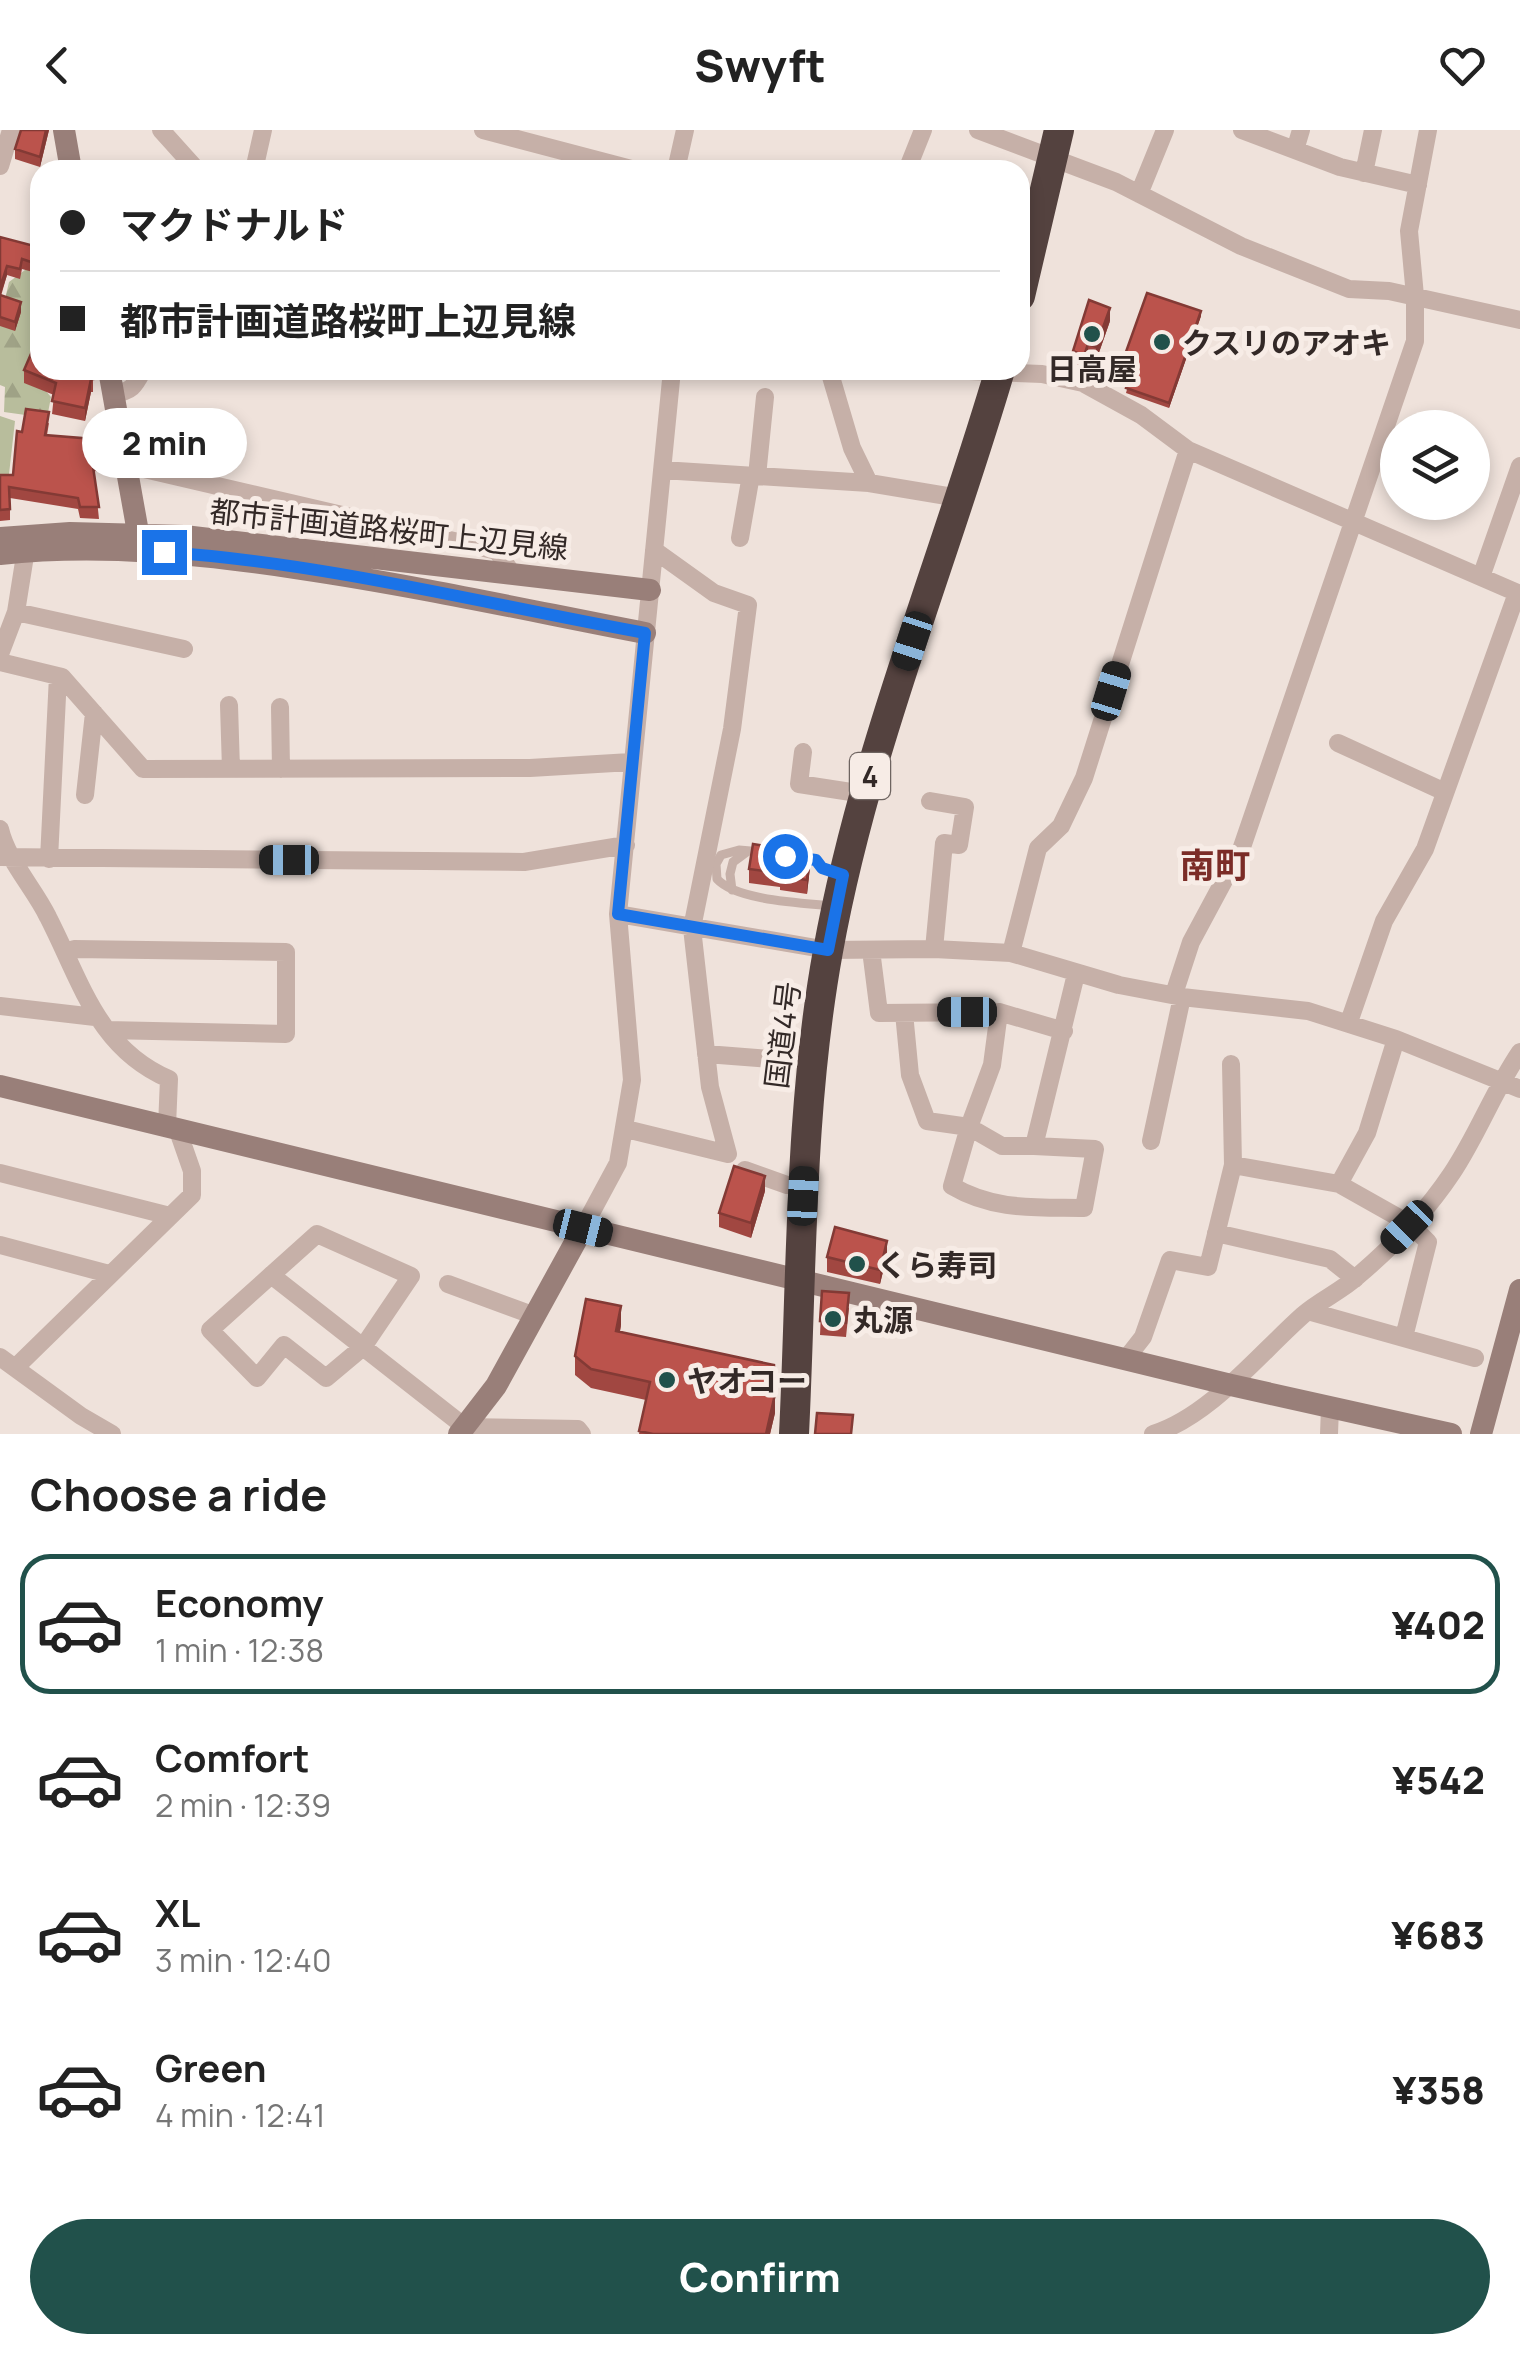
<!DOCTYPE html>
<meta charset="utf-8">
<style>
:root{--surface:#fff;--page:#f2f2f2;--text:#222;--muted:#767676;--line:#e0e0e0;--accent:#21514b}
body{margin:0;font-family:Manrope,"Noto Sans JP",sans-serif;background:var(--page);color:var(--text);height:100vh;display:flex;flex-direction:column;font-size:38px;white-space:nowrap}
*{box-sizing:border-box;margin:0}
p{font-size:32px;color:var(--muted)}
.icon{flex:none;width:55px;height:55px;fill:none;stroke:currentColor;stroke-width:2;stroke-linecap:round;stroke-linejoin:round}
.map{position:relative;height:1304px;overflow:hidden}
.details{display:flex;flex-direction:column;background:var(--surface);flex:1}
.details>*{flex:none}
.top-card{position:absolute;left:30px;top:30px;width:1000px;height:220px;border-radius:30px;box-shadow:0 5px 15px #0003;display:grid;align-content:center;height:220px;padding:0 30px;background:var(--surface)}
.tools{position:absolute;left:1380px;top:280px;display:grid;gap:20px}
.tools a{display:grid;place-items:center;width:110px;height:110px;border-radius:50%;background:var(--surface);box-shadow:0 5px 15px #0003;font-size:50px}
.end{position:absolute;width:45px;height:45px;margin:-22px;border:12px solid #1a73e8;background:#fff;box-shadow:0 0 0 5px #fff}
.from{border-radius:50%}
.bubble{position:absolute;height:70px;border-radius:35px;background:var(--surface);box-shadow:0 5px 15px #0003;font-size:32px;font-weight:800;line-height:70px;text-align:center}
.car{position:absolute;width:30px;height:60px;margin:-30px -15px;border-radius:12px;box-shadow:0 0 8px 2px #0007;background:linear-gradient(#222 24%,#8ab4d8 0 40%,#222 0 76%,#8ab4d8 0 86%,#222 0)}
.top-card b{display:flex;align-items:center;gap:35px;height:95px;font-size:38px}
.top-card b+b{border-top:2px solid var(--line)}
.top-card i{width:25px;height:25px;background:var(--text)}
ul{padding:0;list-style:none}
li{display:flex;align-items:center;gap:30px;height:140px;margin:0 20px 15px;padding:0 10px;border:5px solid transparent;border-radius:30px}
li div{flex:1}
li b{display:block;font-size:38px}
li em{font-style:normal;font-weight:800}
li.selected{border-color:var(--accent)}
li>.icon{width:90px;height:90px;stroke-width:1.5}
h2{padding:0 30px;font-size:45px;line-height:120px}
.button{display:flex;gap:20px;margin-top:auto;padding:20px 30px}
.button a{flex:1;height:115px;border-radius:60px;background:var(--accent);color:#fff;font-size:40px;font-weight:800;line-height:115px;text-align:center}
header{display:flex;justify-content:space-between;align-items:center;height:130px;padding:0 30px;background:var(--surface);font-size:45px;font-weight:800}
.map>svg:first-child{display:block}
</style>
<header><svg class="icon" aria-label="back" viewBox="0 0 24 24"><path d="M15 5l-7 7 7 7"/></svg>Swyft<svg class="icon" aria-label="heart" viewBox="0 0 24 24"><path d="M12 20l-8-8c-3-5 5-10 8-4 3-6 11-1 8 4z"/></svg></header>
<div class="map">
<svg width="1520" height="1304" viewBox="0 0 1520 1304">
<defs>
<pattern id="forest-firs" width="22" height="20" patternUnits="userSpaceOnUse" patternTransform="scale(2.5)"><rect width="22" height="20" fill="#b8bd9c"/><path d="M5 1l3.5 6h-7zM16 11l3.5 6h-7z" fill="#9fa286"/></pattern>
</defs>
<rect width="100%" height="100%" fill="#efe2db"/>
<path fill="#b8bd9c" d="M0,286L15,291L8,353L0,354Z"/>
<path fill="url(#forest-firs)" d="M33,134L40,140V207L26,237L51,267L47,288L4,282L5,257L0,255V191L9,152Z"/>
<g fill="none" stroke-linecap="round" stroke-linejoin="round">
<path stroke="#c6b0a8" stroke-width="9" d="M762,722L739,720L721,725L716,734L717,749C737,771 804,773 834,776
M802,728L815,730L822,738L836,744
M732,760L730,744L733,732L748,721"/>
<path stroke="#c6b0a8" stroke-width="18" d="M161,0L197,40
M483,0L635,40
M978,0L1116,52L1241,116L1349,159L1389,161L1520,190
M1242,0L1340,37L1418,55
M1295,20L1301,0
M0,36L11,0
M254,40L263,0
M676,40L685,0
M907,40L923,0
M1364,43L1373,0
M1139,64L1165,0
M829,240L852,318L869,353
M945,240L1042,244L1083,253L1141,285L1188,320L1520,464
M114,263C132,262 135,255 143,240
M127,335L497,421L511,442
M662,340L869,353L959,368
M757,346L765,267
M740,408L751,345
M1481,447L1520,336
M16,482L184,519
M0,524L16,482L27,413
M0,532L62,547L143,639L530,638L631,632
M229,575L231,639
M280,577L281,639
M1338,613L1445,662
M803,622L799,654L864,664
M85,665L94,583
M930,671L965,677L959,715L944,713L934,819
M0,699C7,730 34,758 48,787C81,851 97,918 169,949L167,996
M0,727L524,732L626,715
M49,729L58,546
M618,784L828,820L934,819L1011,823L1119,855L1182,867L1308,881L1396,909L1520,959
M74,819L286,822V904L107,900
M871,820L879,883L999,882L1064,901
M1011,823L1038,718L1061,696L1084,648L1188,320
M1174,864L1191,812L1242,717L1415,211V166L1409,101L1428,0
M0,876L95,887
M904,883L910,945L927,991L969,997L992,935L999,882
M1349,892L1384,791L1425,719L1517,463
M706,924L782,930
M1231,934L1233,1035
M626,999L728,1024L710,957L692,798L732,599L748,475L714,463L654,420
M1151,1011L1182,867
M1034,1016H1002L969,997L952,1056C994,1081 1037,1077 1084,1078L1095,1019L1034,1016L1076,844
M745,1040L787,1055
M0,1043L170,1086
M1339,1054L1410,1094L1428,1112L1404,1207
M583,1098L618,1033L632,950L618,784L672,240
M1216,1103L1330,1129L1355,1149
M317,1104L411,1146L363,1217L326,1248L284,1215L257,1248L210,1200Z
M0,1115L109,1144
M271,1145L465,1297L578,1299L582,1304
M448,1154L535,1186
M1308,1181L1475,1228
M0,1227L81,1286L112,1304
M1125,1230L1143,1207L1170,1130L1208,1137L1233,1035L1339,1054L1367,1003L1396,909
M15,1238L192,1065V1041L177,998
M1153,1304C1210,1286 1258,1225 1303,1185C1320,1170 1342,1161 1359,1145C1393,1116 1428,1079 1452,1043C1478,1004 1494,960 1520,922
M1329,1304L1330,1278"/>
<path stroke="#997f79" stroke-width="22" d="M64,0L71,40
M109,240L141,419
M0,408L70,403L184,406L650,460
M0,424C102,413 202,424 302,439C417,456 531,481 645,503
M0,956L1231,1255L1451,1304
M459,1304L496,1256L583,1098
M1481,1304L1520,1160"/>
<path stroke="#54423f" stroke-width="30" d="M1020,166L1059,0
M794,1304C802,1143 799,980 828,821C864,622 943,434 1000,240"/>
</g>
<path fill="#a14741" d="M21,0H49L40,37L15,29V19Z
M40,95V144L22,139L20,149L7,145L1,166L21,182L15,201L0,196V107L34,116Z
M1201,186L1169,278L1126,263L1132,241L1122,238V233Z
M1110,191L1096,231L1088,228L1084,239L1073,235V221Z
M24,240L93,249V262H91L85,291L52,284L54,265L24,253Z
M49,293L47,305L106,310V342L94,341L99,389L80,388L78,379L10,368V390L0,391V345H13L22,302Z
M810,737L807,764L780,760V757L749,753V739Z
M765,1061L751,1108L719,1097V1083Z
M887,1125L880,1154L827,1142V1127Z
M822,1161L849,1178L846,1207L820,1205Z
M621,1195L620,1202L775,1283L770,1304H639L646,1270L591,1258L575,1245V1226Z"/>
<path fill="#833a35" d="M46,0H49L40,37V27Z
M7,136V145L0,167V158Z
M21,172V182L15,201V192Z
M1110,178V191L1096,231V217Z
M1201,181V186L1169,278V273Z
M1088,214V228L1084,239V226Z
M91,249V262L85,291V278Z
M810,723V737L807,764V750Z
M765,1046V1061L751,1108V1093Z
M887,1111V1125L880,1154V1140Z
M621,1176V1195L616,1220V1201Z
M775,1264V1283L770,1304H766Z"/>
<path fill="#bb534c" stroke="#833a35" stroke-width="2.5" d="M21,0H46L40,27L15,19Z
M40,95V135L22,129L20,139L7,136L0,158V107L34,116Z
M1147,163L1201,181L1169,273L1126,258L1133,237L1122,233Z
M0,165L21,172L15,192L0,187Z
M1089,170L1110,178L1096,217L1088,214L1084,226L1073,221Z
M40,203V240H92L93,249H91L85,278L52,271L56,253L24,240Z
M26,279L49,282L45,305L106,310V330H92L99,377H80L78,368L9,357L10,379L0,380V345H13L17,301L22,302Z
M753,714L810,723L807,750L780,746V743L749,739Z
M734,1036L765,1046L751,1093L719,1083Z
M835,1097L887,1111L880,1140L827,1127Z
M822,1161L849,1163L846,1193L820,1191Z
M586,1169L621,1176L616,1201L774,1235L775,1264L766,1304H653L639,1301L650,1252L591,1239L575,1226Z
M817,1283L853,1285L851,1304H815Z"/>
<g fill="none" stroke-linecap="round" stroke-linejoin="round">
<path stroke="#1a73e8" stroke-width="12" d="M164,422C326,433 485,474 645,503L618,784L828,820L843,745L822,738L816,730L785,726"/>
</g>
<g fill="#21514b" stroke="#f7ece6" stroke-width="4">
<circle cx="1092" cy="204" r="10"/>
<circle cx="1162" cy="212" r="10"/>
<circle cx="857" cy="1134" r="10"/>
<circle cx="833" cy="1189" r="10"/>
<circle cx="667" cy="1250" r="10"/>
</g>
<g text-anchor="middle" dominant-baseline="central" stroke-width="10" stroke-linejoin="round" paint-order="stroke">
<rect fill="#f7ece6" stroke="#6e6460" stroke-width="2.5" x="850" y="623" width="40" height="46" rx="8"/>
<g font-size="28" font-weight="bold" fill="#332927">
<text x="870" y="646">4</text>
</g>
<g font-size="30" font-weight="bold" fill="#332927" stroke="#f7ece6" text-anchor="start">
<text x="1182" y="212">クスリのアオキ</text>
<text x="1092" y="238" text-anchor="middle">日高屋</text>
<text x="877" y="1134">くら寿司</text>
<text x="853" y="1189">丸源</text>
<text x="687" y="1250">ヤオコー</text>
</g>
<g font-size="30" fill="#332927" stroke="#f7ece6">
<text transform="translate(389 399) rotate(6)">都市計画道路桜町上辺見線</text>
<text transform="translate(782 905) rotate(-83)">国道4号</text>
</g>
<g font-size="35" font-weight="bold" fill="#7b2c27" stroke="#f7ece6">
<text x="1215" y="735">南町</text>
</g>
</g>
</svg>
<div class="tools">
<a><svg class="icon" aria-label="layers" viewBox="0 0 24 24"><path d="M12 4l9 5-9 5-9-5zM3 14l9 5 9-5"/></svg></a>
</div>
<i class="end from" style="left:785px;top:726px"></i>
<i class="end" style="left:164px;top:422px"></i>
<div class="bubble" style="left:82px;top:278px;width:165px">2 min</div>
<i class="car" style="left:912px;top:511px;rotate:198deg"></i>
<i class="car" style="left:1111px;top:561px;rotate:17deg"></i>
<i class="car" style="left:289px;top:730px;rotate:270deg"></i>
<i class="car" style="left:967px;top:882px;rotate:270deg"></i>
<i class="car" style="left:803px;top:1066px;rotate:3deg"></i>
<i class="car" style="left:1407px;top:1097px;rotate:224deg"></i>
<i class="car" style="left:583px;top:1098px;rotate:104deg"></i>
<div class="top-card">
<b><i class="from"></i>マクドナルド</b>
<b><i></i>都市計画道路桜町上辺見線</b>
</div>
</div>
<section class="details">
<h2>Choose a ride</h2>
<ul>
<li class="selected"><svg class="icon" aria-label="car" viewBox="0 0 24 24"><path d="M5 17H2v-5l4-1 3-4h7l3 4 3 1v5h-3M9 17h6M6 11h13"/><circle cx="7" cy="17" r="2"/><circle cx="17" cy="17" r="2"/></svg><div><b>Economy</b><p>1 min · 12:38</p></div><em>¥402</em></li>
<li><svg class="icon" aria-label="car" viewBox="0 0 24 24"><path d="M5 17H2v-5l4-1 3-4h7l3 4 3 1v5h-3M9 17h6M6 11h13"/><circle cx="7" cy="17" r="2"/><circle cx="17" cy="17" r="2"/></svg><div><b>Comfort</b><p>2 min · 12:39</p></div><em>¥542</em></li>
<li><svg class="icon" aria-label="car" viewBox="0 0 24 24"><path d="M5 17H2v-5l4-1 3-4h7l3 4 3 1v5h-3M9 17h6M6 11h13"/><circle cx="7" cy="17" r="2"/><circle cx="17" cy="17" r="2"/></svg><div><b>XL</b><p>3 min · 12:40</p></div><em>¥683</em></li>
<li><svg class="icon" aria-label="car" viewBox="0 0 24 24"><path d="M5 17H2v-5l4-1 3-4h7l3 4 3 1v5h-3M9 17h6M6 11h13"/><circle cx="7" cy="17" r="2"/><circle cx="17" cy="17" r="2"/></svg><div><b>Green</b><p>4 min · 12:41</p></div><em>¥358</em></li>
</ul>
<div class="button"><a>Confirm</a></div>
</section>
